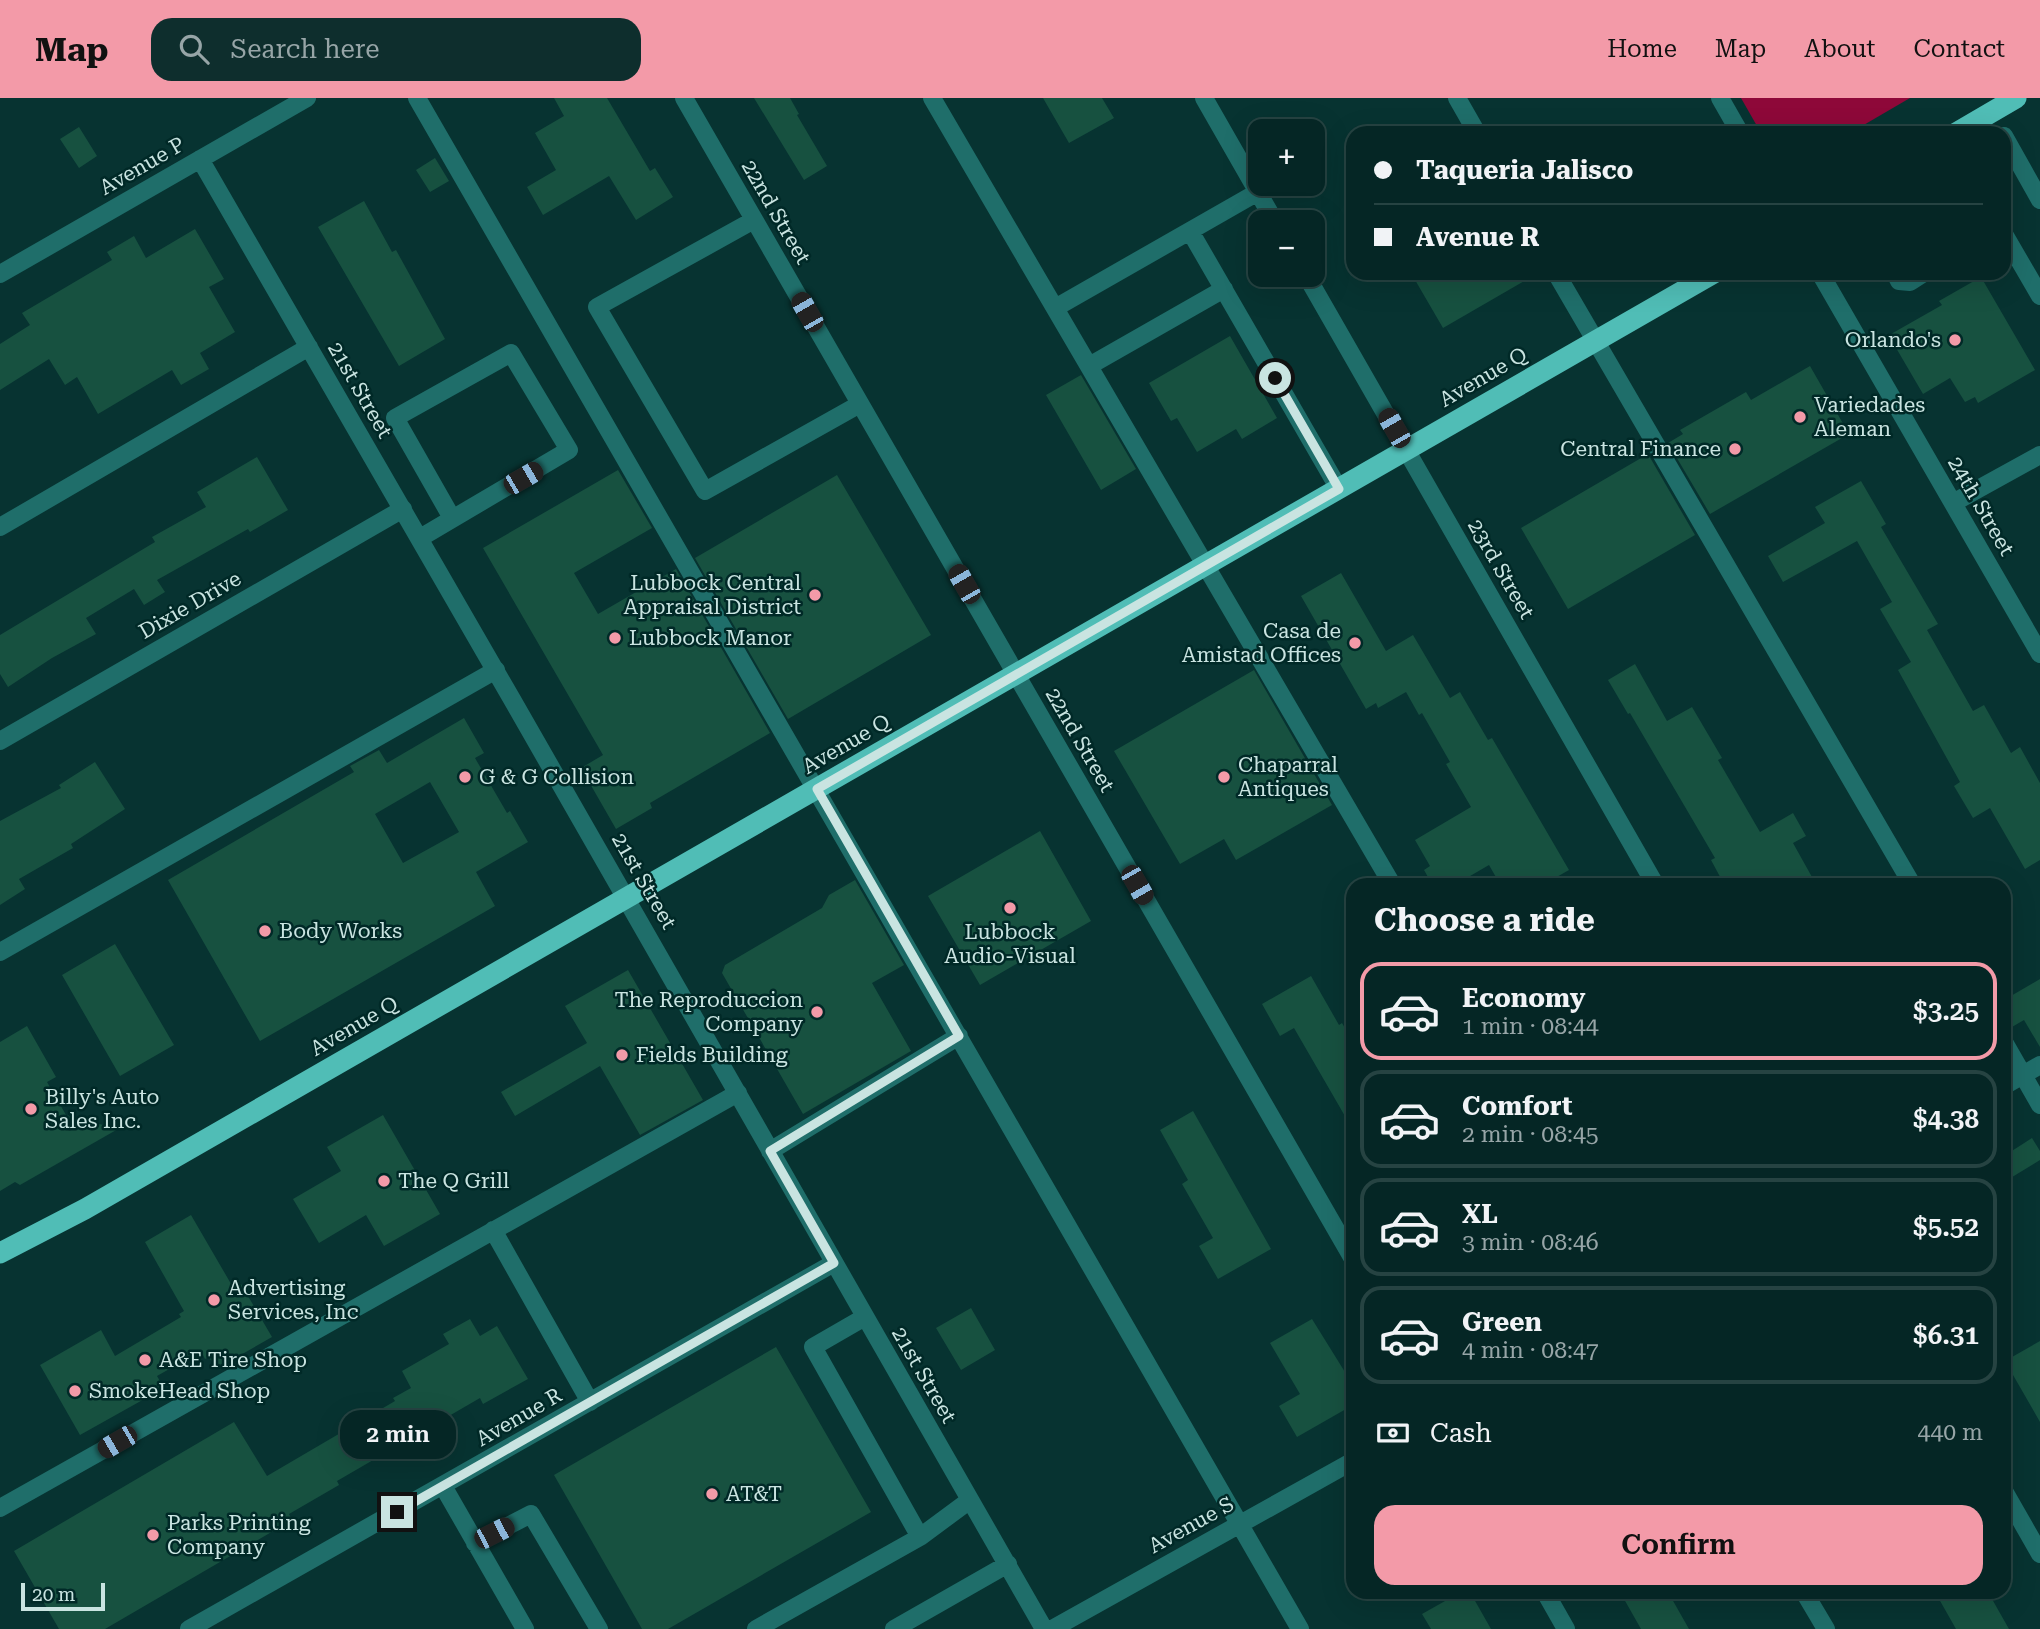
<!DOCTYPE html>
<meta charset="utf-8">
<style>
:root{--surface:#052625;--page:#0e2e2d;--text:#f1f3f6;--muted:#97a5a7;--line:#264342;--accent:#f39aa8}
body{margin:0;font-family:"Roboto Serif",serif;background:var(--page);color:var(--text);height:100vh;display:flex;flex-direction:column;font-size:26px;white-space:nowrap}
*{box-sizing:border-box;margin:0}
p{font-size:23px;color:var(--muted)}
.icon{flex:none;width:38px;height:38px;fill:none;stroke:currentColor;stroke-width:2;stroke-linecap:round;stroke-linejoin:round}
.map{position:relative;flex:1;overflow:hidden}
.side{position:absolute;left:1346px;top:780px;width:665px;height:721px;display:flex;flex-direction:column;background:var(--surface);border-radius:21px;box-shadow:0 7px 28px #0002,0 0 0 2px var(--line)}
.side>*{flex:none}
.guide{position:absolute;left:1346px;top:28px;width:665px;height:154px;border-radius:21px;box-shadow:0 7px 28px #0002,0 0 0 2px var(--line);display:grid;align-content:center;height:154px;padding:0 28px;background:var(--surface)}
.fabs{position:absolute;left:1248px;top:21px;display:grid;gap:14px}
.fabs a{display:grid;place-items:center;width:77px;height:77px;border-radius:14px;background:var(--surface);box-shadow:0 7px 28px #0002,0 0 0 2px var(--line);font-size:35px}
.scale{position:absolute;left:21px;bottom:18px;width:84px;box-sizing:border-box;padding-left:7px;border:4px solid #c9e4e1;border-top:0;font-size:19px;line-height:24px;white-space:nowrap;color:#c9e4e1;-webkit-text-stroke:5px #002927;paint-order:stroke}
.end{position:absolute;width:32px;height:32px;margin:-16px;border:9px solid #c9e4e1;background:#111;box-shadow:0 0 0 4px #111}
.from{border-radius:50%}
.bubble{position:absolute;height:49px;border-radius:21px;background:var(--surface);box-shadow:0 7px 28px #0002,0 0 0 2px var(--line);font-size:23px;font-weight:600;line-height:49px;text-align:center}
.car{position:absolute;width:21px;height:42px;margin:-21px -10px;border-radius:9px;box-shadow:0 0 5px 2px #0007;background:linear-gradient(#222 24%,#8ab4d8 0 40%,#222 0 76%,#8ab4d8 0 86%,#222 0)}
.guide b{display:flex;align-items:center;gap:24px;height:66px;font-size:26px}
.guide b+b{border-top:2px solid var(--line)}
.guide i{width:18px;height:18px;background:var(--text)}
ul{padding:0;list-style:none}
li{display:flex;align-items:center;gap:21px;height:98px;margin:0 14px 10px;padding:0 14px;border:4px solid var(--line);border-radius:21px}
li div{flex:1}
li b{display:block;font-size:26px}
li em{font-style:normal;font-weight:600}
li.active{border-color:var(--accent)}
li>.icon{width:63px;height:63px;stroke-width:1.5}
h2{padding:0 28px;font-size:32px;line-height:84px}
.pay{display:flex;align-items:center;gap:18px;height:77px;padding:0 28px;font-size:26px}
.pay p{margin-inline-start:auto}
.action{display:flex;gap:14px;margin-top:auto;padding:14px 28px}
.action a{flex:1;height:80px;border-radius:21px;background:var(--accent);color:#111;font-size:28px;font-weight:600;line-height:80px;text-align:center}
header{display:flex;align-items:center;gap:42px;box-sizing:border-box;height:98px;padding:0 35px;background:var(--accent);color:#111}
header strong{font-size:33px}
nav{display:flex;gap:38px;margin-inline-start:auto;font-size:24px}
.search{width:490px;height:63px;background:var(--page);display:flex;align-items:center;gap:18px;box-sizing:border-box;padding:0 24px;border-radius:21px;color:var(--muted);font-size:26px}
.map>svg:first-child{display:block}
</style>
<header>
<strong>Map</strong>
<div class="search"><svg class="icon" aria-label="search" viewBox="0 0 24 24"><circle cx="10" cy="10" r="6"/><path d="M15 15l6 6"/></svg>Search here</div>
<nav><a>Home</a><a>Map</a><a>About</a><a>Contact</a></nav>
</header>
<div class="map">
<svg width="2040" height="1531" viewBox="0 0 2040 1531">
<rect width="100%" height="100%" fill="#073331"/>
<path fill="#8e0839" d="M1741,0H1910L1850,35H1761Z"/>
<path fill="#175140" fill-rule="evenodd" d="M554,0H607L650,73L655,70L673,99L636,122L609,78L543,117L527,89L556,72L535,35L564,18Z
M754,0H790L799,16L797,17L827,68L804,82Z
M1043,0H1102L1114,20L1069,45Z
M79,29L97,58L79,70L60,41Z
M435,60L449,83L430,94L416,72Z
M364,103L392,154L396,152L445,241L399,268L318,129Z
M195,131L224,181L209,189L235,234L200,255L209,271L181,287L172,272L98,316L77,279L65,287L49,261L0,292V246L30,227L22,215L112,162L107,154L134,138L146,160Z
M1411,175H1538L1443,230Z
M1981,179L2035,272L1978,305L1975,299L1965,304L1950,280L1923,296L1892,243L1894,241L1891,236L1942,207L1939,203Z
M1230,238L1277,320L1242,341L1236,331L1197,354L1177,320L1171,323L1149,285Z
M1810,268L1849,336L1710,416L1668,345L1683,336L1680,332L1746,294L1751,302Z
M1081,277L1136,371L1101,392L1046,297Z
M1648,356L1695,437L1568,511L1521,430Z
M257,359L288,412L250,434L248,431L157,482L165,494L144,507L134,491L86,520L96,536L52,560L8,589L0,576V537L155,444L152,439L206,409L197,394Z
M618,372L652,430L574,475L598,516L676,471L770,635L650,705L652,710L616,731L581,670L603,657L483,450Z
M837,377L931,537L788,621L695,460Z
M1861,383L1886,426L1881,429L1938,526L1927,532L1973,613L1984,607L2011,655L2020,649L2040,685V762L2025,771L1990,710L1973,720L1954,688L1960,684L1898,572L1911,564L1880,511L1892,504L1857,443L1783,484L1768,458L1825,425L1815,409Z
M1341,475L1386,553L1413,537L1450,600L1460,594L1488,642L1492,640L1569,772L1541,788H1501L1489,767L1453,788H1433L1424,772L1430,768L1415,742L1471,709L1446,666L1450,664L1422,615L1419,617L1406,594L1378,610L1376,605L1366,611L1301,498Z
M1635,566L1667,623L1692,609L1722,660L1718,662L1760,734L1793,715L1806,738L1793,745L1817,788H1725L1711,762L1715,760L1630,615L1628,616L1608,582Z
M1254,572L1332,707L1236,762L1224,741L1180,766L1114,653Z
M464,620L484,655L475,660L507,715L510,713L528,744L476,774L495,808L260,943L168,782L354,674L350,668L379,652L387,665ZM430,684L459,734L403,765L375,716Z
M95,664L125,711L71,746L73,750L19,781L25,791L0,807V723L61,690L59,687Z
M1040,733L1091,823L980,887L928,798Z
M855,782L904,867L872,885L911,953L803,1016L722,875L725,867L822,810L829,797Z
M115,846L174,947L120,978L62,877Z
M628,872L703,1002L640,1037L600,968L515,1018L501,994L587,945L565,908Z
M1311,878L1339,927L1342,925L1353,944V1032L1294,930L1280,938L1262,906Z
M2040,881V949L2024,922L2012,929L2004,914V902Z
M27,928L56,979L47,984L66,1017L118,1031L20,1087L15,1084L0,1093V944Z
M1193,1013L1271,1151L1218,1181L1199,1148L1213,1140L1182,1086L1188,1082L1160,1032Z
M383,1017L440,1116L384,1148L366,1117L319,1145L293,1101L341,1073L327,1049Z
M2032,1040L2040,1053V1062L2004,1084V1058Z
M191,1117L234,1191L241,1186L272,1239L216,1271L209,1259L205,1261L201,1253L157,1278L164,1290L80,1337L40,1267L101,1232L115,1258L181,1219L179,1216L184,1213L145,1144Z
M971,1210L995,1252L961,1272L936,1230Z
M470,1221L480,1238L497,1228L528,1281L483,1306L480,1300L337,1383L339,1387L289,1416L292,1422L105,1531H59L14,1453L234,1324L267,1378L395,1303L393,1300L411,1290L402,1273L449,1246L443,1236Z
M1312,1221L1353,1287V1307L1297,1339L1279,1308L1300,1296L1270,1245Z
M2040,1243V1324L2005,1263Z
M776,1249L871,1414L668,1531H642L554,1377Z
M1461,1494H1470L1491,1531H1431L1422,1516Z
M1620,1494H1668L1689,1531H1641Z
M1935,1494H1988L2009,1531H1956Z"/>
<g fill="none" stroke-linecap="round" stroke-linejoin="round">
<path stroke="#1f6e6a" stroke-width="18" d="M417,0L1300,1531
M684,0L1353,1161
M932,0L1393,788
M1204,0L1275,124
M1457,0L1477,35
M1720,0L1740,35
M2004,38L2040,102
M200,61C483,550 765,1040 1044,1531
M754,122L597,209L705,393L860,306
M1190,133L1339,391
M2004,136L2040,198
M1556,175L1913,788
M1820,175L2040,556
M1895,175L1899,183L1910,184L1924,175
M0,176L307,0
M1306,177L1656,788
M1055,210L1258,94
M1089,268L1224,191
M1953,405L2040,357
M0,429L309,249
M420,440L569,352L511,255L395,320L452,420
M0,643L403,411
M0,854L496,572
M2004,944L2040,1007
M2004,988L2040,967
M770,1053L959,938
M493,1132L590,1304
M865,1219L813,1249L920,1439
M443,1388L525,1531
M2004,1393L2040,1456
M0,1410L738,995
M475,1445L531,1416L599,1531
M1545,1494L1566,1531
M1804,1494L1826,1531
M189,1531L834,1165
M756,1531L920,1439L970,1402
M894,1531L1008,1466
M1052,1531L1353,1363"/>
<path stroke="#50bdb6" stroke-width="21" d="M1956,35L2016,0
M0,1155L85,1111L1714,175"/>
</g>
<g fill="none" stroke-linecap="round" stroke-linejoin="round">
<path stroke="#c9e4e1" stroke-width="9" d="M397,1414L834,1165L770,1053L959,938L817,691L1339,391L1275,280"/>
</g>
<g fill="#f39aa8" stroke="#002927" stroke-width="2.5">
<circle cx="1955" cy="242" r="7"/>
<circle cx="1800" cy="319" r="7"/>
<circle cx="1735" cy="351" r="7"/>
<circle cx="815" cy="497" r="7"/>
<circle cx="615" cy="540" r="7"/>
<circle cx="1355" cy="545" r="7"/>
<circle cx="465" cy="679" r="7"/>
<circle cx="1224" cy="679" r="7"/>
<circle cx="1010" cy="810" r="7"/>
<circle cx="265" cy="833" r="7"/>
<circle cx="817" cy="914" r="7"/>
<circle cx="622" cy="957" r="7"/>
<circle cx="31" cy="1011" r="7"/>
<circle cx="384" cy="1083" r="7"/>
<circle cx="214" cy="1202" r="7"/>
<circle cx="145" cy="1262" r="7"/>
<circle cx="75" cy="1293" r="7"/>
<circle cx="712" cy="1396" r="7"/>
<circle cx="153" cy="1437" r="7"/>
</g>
<g text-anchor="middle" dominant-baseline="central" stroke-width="5" stroke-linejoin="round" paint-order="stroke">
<g font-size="21" fill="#c9e4e1" stroke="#002927">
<text transform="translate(142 68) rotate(-30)">Avenue P</text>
<text transform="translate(776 114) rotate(60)">22nd Street</text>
<text transform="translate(1483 279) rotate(-30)">Avenue Q</text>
<text transform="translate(360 292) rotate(60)">21st Street</text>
<text transform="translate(1981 408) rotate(60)">24th Street</text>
<text transform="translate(1501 471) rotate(60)">23rd Street</text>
<text transform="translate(190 507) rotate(-30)">Dixie Drive</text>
<text transform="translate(1080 642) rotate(60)">22nd Street</text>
<text transform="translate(846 646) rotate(-30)">Avenue Q</text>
<text transform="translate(644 783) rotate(60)">21st Street</text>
<text transform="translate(354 928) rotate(-30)">Avenue Q</text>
<text transform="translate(924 1277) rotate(60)">21st Street</text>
<text transform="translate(519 1319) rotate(-30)">Avenue R</text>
<text transform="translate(1191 1427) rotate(-29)">Avenue S</text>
</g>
<g font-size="21" fill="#c9e4e1" stroke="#002927" text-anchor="start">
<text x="1941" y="242" text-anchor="end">Orlando's</text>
<text x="1814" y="307">Variedades<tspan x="1814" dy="24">Aleman</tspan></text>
<text x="1721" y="351" text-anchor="end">Central Finance</text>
<text x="801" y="485" text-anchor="end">Lubbock Central<tspan x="801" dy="24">Appraisal District</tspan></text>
<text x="1341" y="533" text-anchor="end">Casa de<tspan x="1341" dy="24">Amistad Offices</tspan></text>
<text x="629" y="540">Lubbock Manor</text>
<text x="1238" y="667">Chaparral<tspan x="1238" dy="24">Antiques</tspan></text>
<text x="479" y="679">G &amp; G Collision</text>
<text x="279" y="833">Body Works</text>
<text x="1010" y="834" text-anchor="middle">Lubbock<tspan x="1010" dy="24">Audio-Visual</tspan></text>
<text x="803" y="902" text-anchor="end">The Reproduccion<tspan x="803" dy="24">Company</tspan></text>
<text x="636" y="957">Fields Building</text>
<text x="45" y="999">Billy's Auto<tspan x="45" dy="24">Sales Inc.</tspan></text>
<text x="398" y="1083">The Q Grill</text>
<text x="228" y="1190">Advertising<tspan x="228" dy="24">Services, Inc</tspan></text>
<text x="159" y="1262">A&amp;E Tire Shop</text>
<text x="89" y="1293">SmokeHead Shop</text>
<text x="726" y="1396">AT&amp;T</text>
<text x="167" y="1425">Parks Printing<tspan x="167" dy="24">Company</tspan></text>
</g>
</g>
</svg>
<div class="fabs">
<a>+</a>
<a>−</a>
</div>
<div class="scale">20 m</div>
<i class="end from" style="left:1275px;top:280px"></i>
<i class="end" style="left:397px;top:1414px"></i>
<div class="bubble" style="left:340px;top:1312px;width:116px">2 min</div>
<i class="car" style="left:807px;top:214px;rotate:330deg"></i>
<i class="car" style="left:1394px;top:330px;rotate:330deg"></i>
<i class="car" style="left:523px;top:380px;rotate:60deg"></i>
<i class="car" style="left:964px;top:486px;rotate:330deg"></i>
<i class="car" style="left:1137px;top:787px;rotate:150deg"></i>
<i class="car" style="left:117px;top:1344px;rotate:240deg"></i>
<i class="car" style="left:494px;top:1435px;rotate:63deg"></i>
<div class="guide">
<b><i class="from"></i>Taqueria Jalisco</b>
<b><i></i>Avenue R</b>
</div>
<section class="side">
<h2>Choose a ride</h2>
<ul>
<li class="active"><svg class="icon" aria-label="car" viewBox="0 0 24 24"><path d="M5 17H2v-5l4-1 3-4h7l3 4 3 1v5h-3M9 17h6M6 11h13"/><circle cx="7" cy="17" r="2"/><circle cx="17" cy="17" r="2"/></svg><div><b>Economy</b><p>1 min · 08:44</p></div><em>$3.25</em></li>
<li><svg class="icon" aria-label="car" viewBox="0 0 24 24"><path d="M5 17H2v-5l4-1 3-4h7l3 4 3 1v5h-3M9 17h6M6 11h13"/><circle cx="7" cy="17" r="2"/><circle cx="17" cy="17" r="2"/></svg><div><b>Comfort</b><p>2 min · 08:45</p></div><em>$4.38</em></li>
<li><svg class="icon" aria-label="car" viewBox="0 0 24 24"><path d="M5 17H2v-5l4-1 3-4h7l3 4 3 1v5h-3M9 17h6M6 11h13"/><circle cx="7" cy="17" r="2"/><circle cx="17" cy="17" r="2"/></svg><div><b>XL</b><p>3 min · 08:46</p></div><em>$5.52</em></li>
<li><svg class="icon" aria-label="car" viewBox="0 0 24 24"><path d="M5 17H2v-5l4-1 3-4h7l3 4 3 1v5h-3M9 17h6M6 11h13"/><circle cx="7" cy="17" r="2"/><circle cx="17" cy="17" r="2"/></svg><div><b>Green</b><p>4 min · 08:47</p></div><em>$6.31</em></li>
</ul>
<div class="pay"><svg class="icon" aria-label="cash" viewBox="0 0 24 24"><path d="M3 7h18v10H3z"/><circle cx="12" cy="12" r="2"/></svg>Cash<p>440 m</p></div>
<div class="action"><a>Confirm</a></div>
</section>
</div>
